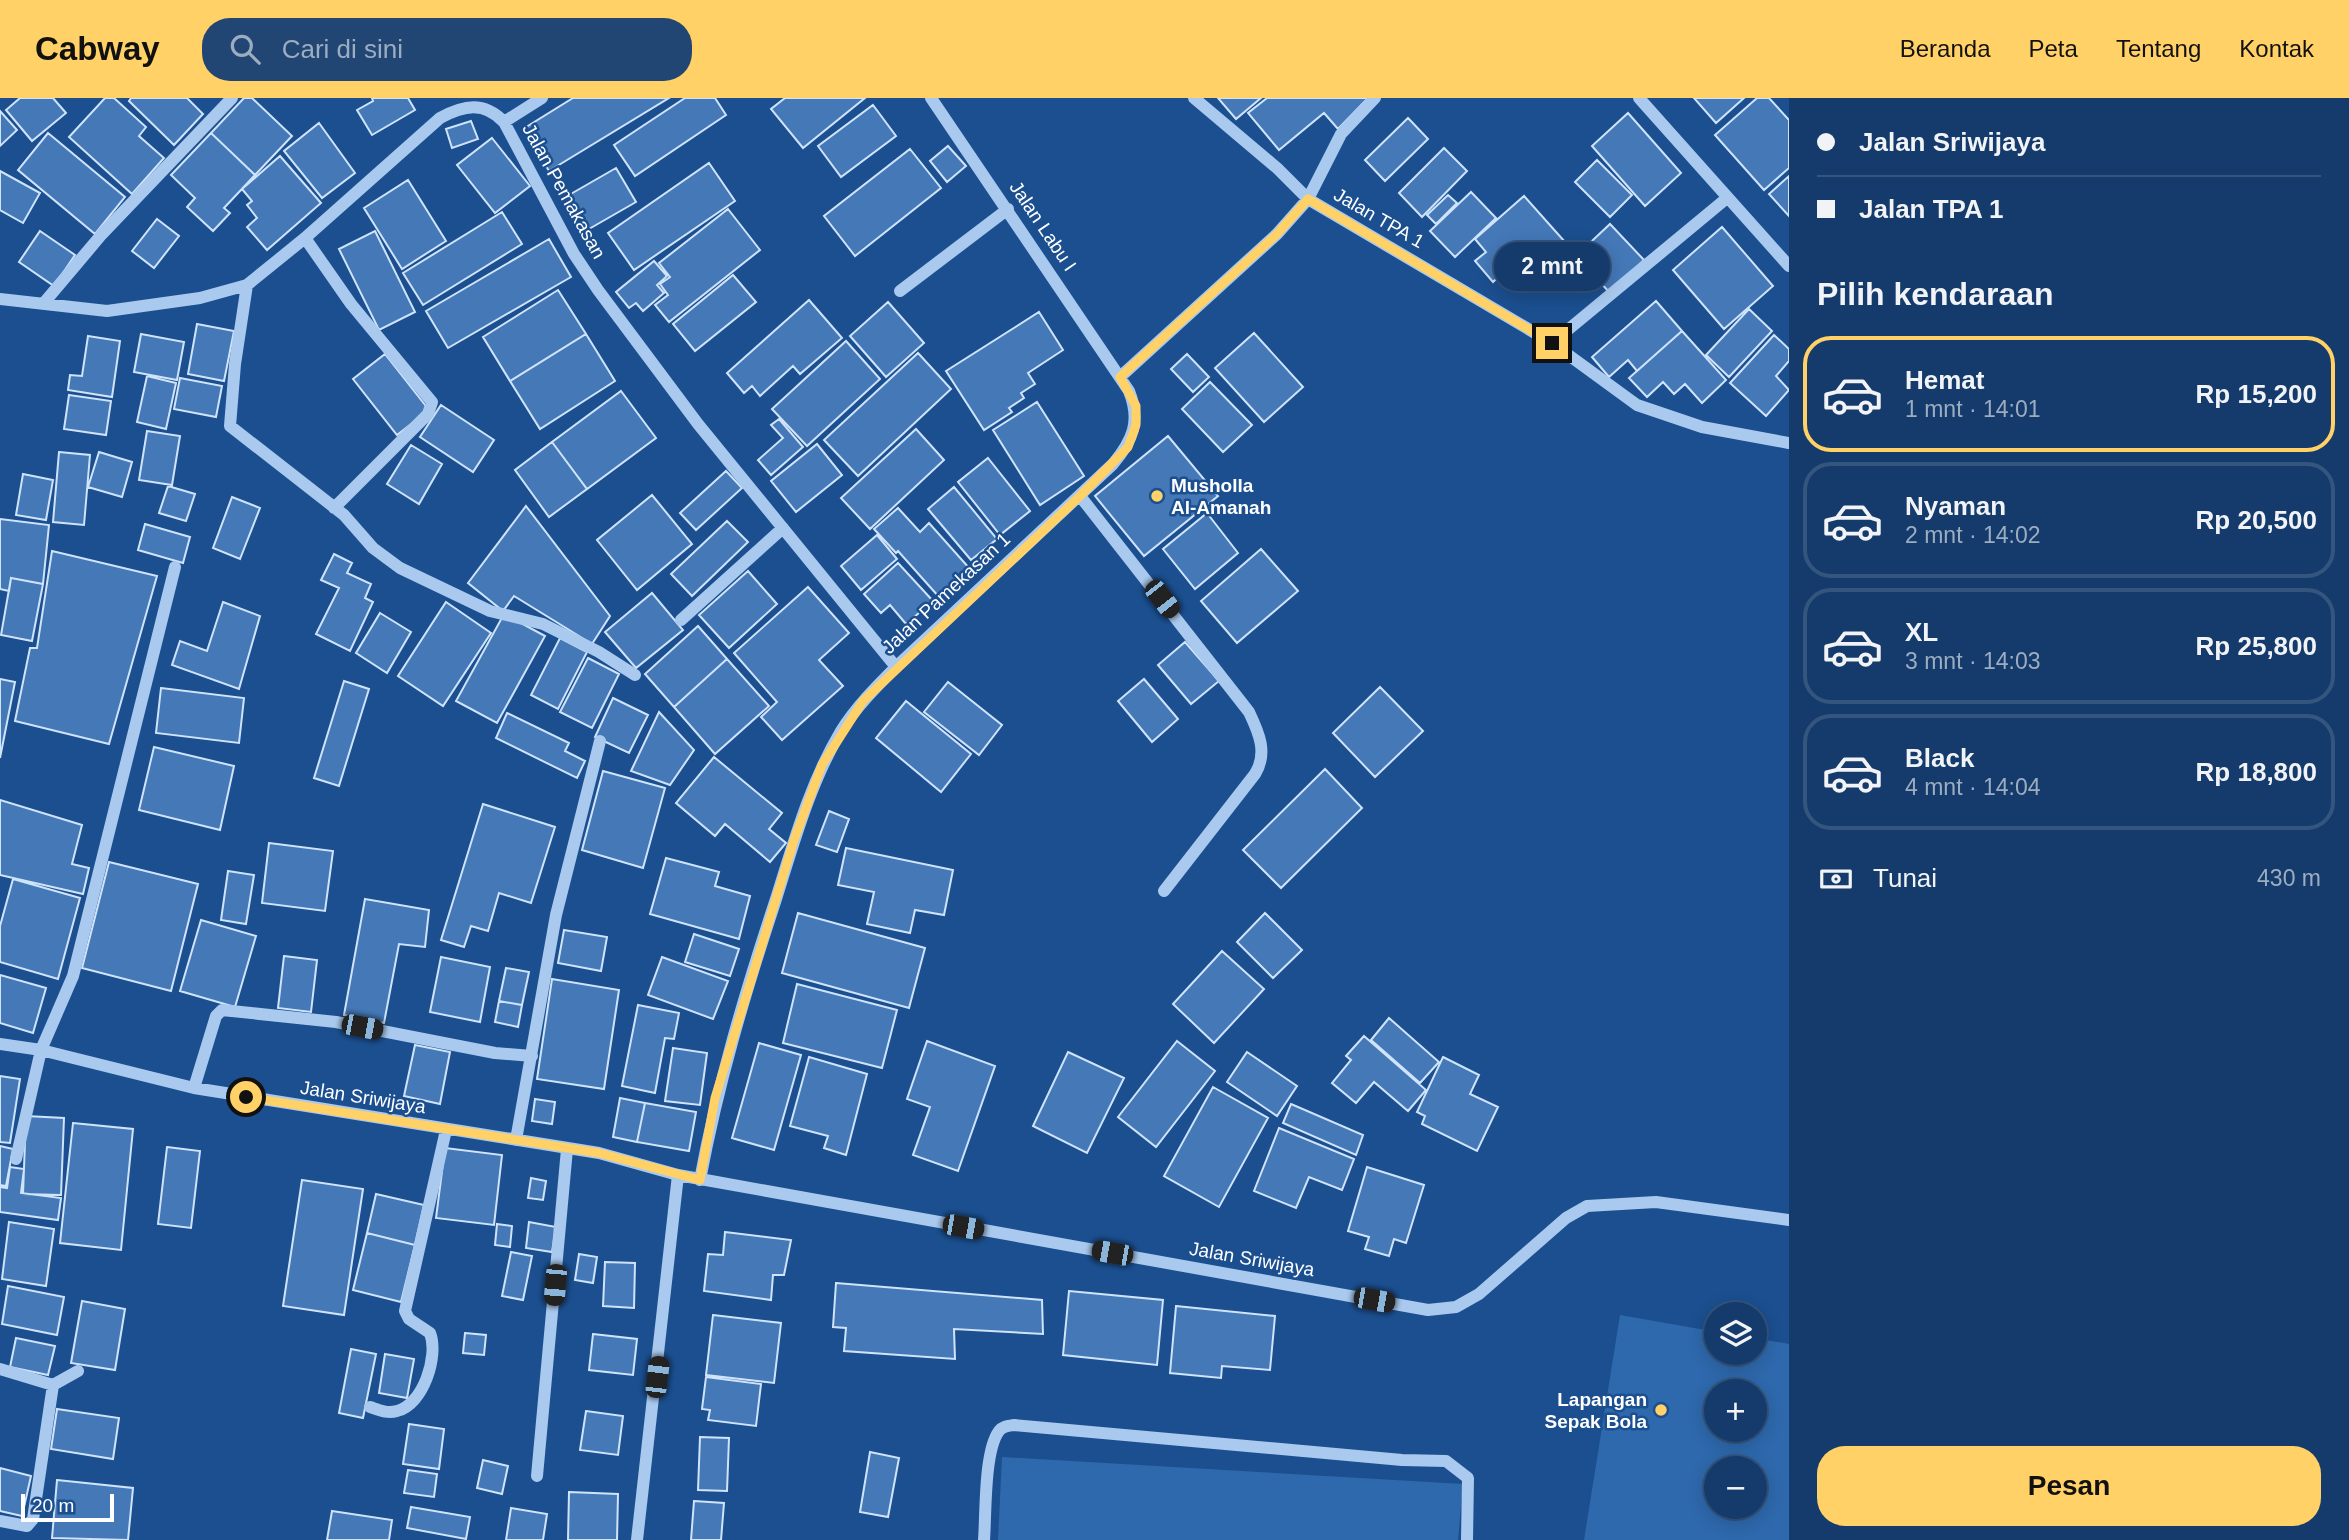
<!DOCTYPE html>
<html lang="id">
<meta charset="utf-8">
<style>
:root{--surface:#143b6b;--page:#214673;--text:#f1f3f6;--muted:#9dadc1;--line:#33557e;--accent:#ffd166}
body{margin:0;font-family:Arial,sans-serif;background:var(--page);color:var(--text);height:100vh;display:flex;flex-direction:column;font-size:26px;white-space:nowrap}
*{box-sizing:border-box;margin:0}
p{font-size:23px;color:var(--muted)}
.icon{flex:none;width:38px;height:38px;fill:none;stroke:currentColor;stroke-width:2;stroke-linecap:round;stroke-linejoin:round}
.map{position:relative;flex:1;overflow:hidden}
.panel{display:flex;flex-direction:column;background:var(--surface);width:560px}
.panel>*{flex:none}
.top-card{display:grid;align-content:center;height:154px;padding:0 28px;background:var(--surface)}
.buttons{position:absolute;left:1704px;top:1204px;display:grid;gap:14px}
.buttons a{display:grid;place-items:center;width:63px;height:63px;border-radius:50%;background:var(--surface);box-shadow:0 4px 18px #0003,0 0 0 2px var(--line);font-size:35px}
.scale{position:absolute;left:21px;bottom:18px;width:93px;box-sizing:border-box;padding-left:7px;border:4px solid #fff;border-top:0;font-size:19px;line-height:24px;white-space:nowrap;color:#fff;-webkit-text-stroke:5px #1b4f8f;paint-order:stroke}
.end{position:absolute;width:32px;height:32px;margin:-16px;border:9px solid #ffd166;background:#111;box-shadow:0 0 0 4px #111}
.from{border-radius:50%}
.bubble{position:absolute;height:49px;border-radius:24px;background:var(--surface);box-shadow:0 4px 18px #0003,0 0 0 2px var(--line);font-size:23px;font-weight:700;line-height:49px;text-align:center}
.car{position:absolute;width:21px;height:42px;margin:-21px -10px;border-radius:9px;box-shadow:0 0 5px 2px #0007;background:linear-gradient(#222 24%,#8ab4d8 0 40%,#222 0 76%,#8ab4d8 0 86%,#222 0)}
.top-card b{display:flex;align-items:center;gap:24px;height:66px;font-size:26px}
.top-card b+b{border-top:2px solid var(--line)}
.top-card i{width:18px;height:18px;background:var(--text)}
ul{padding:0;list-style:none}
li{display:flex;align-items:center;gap:21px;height:116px;margin:0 14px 10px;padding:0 14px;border:4px solid var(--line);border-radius:28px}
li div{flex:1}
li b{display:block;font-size:26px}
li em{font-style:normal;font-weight:700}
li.current{border-color:var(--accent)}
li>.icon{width:63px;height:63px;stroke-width:1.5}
h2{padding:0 28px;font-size:32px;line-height:84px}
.pay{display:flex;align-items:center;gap:18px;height:77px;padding:0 28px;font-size:26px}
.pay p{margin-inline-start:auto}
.button{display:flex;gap:14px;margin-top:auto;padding:14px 28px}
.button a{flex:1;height:80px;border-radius:28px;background:var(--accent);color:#111;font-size:28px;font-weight:700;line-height:80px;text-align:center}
header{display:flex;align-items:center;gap:42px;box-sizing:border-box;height:98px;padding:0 35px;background:var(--accent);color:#111}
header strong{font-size:33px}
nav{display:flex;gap:38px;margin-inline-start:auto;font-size:24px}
.search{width:490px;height:63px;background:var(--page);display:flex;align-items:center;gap:18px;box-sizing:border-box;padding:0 24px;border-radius:28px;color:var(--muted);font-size:26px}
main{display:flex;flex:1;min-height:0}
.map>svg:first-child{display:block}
</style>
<header>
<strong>Cabway</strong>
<div class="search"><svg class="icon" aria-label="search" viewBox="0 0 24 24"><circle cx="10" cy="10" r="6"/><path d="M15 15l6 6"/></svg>Cari di sini</div>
<nav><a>Beranda</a><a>Peta</a><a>Tentang</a><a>Kontak</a></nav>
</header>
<main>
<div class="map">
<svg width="1789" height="1442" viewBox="0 0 1789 1442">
<rect width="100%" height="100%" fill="#1b4f8f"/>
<path fill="#2e69ad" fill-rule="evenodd" d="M1620,1217L1717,1234V1255H1755V1240L1789,1246V1442H1584ZM1717,1293H1755V1332H1717ZM1717,1370H1755V1409H1717Z
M1002,1359L1463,1386L1458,1442H998Z"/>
<path fill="#4478b7" stroke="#cfe3fa" stroke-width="2" d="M20,0H53L66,15L32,43L6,12Z
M105,0H114L146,29L139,38L164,60L132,96L69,39Z
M131,0H187L203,16L174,47L129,3Z
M244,0H252L292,38L255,77L211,35Z
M372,0H408L415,12L372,37L357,12L373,3Z
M573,0H669L549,73L523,31Z
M685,0H715L726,17L635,78L614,47Z
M785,0H865L803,50L771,11Z
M1218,0H1261L1236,21Z
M1267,0H1368L1338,31L1324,15L1279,52L1248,15Z
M1694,0H1744L1716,25Z
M1757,0H1769L1789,22V70L1764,92L1715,37Z
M873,7L896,38L841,79L818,48Z
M0,13L17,32L0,48Z
M1628,15L1681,75L1645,108L1592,48Z
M1408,20L1428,41L1385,83L1365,62Z
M471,23L478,41L452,50L446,31Z
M319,25L355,75L322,100L284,53Z
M48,35L125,99L95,136L18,72Z
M211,35L255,77L224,110L230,115L213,133L187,109L195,100L171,77Z
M492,40L530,88L495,115L457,67Z
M948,48L966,68L947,84L930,63Z
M1444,50L1467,73L1422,119L1399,95Z
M910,51L941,90L855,158L824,118Z
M280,58L321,105L267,152L247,129L257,120L247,107L252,103L242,91Z
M1597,62L1632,97L1610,119L1575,84Z
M709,65L735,103L634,172L608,135Z
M616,70L636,104L589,131L569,97Z
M0,73L40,95L23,125L0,112Z
M1789,78V118L1769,96Z
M408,82L446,143L402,171L364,110Z
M1471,94L1496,120L1455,159L1430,133Z
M1448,97L1457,105L1436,126L1427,117Z
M1524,98L1565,144L1529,176L1517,162L1493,184L1475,163L1486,154L1475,141Z
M728,111L760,152L669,224L655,207L668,197L660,186L670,179L659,165Z
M502,114L522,146L423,207L403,175Z
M157,121L179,138L154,170L132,153Z
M1610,126L1644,162L1610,195L1576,158Z
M1722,129L1773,188L1724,231L1673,172Z
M40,133L75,157L54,188L19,164Z
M375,133L415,214L379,232L339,151Z
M549,141L571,179L448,250L426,213Z
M654,163L667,178L657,187L664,195L643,213L636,205L629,210L616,194Z
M733,177L756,204L695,253L673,226Z
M558,192L586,236L510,283L483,239Z
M809,202L842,240L800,276L793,268L760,298L752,288L744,295L727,275Z
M1656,203L1682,233L1637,273L1628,262L1609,279L1592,259Z
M888,204L924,245L886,279L850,238Z
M1749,211L1772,233L1729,279L1706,257Z
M1039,214L1063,252L1028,275L1035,286L1021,295L1024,300L1009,310L1012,314L984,332L946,273Z
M197,226L234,233L224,283L188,276Z
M1682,233L1726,282L1702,305L1685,286L1674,296L1663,284L1647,299L1629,280Z
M1254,235L1303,289L1264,324L1215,270Z
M141,236L184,244L177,282L134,274Z
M586,236L615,283L540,331L510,283Z
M1774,237L1789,251V263L1776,278L1789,292L1766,318L1730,285Z
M88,238L120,243L112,299L68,292L70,277L82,278Z
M846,243L880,281L807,348L772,311Z
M918,255L951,291L858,378L824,342Z
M385,256L429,312L397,337L353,281Z
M1187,256L1209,279L1193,294L1171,271Z
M147,278L176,285L166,331L137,324Z
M180,280L222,288L216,319L174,311Z
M1210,284L1252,327L1223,354L1182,311Z
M621,293L656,340L587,391L552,344Z
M69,297L111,303L106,337L64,331Z
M1037,304L1084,378L1040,407L993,332Z
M441,307L494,342L473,374L420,339Z
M779,321L803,349L771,377L758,362L783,340L771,327Z
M916,331L944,362L870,431L841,400Z
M147,333L180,338L172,387L139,382Z
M1168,338L1218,398L1144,458L1095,398Z
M552,344L587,391L549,419L515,372Z
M817,346L842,377L796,414L771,383Z
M411,347L442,366L419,406L387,386Z
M59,354L90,357L84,427L53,424Z
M99,354L132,364L122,399L88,389Z
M988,360L1030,413L1000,437L958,384Z
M726,373L742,390L696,432L680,415Z
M23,376L53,382L46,422L16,417Z
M168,388L195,396L186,423L159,415Z
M954,389L997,441L971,462L928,411Z
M652,397L692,446L637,492L597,442Z
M232,399L260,410L240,461L213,450Z
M526,408L610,518L592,546L514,498L503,513L468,485Z
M898,410L920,434L929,425L970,471L939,499L898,453L896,455L874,431Z
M1207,415L1238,455L1195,491L1163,451Z
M0,421L49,427L43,486L11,480L9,493L0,491Z
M727,423L748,444L692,498L671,476Z
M145,426L190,439L183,465L138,452Z
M877,437L897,461L861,492L841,468Z
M1261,451L1298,493L1237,545L1201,503Z
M52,453L157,478L109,646L15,623L30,550H37Z
M334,456L352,465L347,475L371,486L365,500L373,504L350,553L316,536L339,490L321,482Z
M898,465L933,503L906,526L890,507L881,515L864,496Z
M748,473L777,506L729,550L699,517Z
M11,480L43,486L32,543L1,537Z
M808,489L849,535L819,562L843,588L782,642L761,619L777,604L734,555Z
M652,495L683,532L636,570L605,534Z
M223,504L260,518L239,591L172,567L180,543L207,553Z
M446,504L491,535L443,608L398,578Z
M380,515L411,534L387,575L356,555Z
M504,516L545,538L497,625L456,603Z
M698,528L727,561L674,609L645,576Z
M560,540L587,554L558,611L531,597Z
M1185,544L1219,583L1191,606L1158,567Z
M588,560L619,576L592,630L560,614Z
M727,561L769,608L715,656L674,609Z
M0,581L15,584L0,660Z
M1144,581L1178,621L1152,644L1118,603Z
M344,583L369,591L339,688L314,680Z
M948,584L1002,627L979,657L924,614Z
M1380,589L1423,633L1375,679L1333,635Z
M161,590L244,600L239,645L156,635Z
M613,600L648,617L629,655L595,639Z
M906,603L971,656L941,694L876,640Z
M659,614L694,652L670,687L631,673Z
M507,615L569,645L565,653L585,663L577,680L496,640Z
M154,649L234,668L220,732L139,712Z
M714,659L782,715L769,731L786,745L770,764L725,726L715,738L676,705Z
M1325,671L1362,710L1281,790L1243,752Z
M603,673L665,690L643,770L582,752Z
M0,702L82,727L72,766L89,770L83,796L0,777Z
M483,706L555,729L531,805L499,795L488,833L471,828L464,849L441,842Z
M829,713L849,721L837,754L816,747Z
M269,745L333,753L325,813L262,805Z
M846,750L953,772L944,817L915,812L910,835L867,826L874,794L838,787Z
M666,760L719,774L715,788L750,798L739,841L650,816Z
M109,764L198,786L171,893L82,870Z
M228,773L254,777L246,826L221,822Z
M13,781L80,800L58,881L0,864V828Z
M365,801L429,812L425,849L399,846L384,925L344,917Z
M798,815L925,850L909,910L782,875Z
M1265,815L1302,852L1273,880L1237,844Z
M201,822L256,838L235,909L180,893Z
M564,832L607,839L601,873L558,865Z
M694,836L739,851L730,878L685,864Z
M1222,853L1264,891L1214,945L1173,906Z
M284,858L317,862L311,914L278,910Z
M441,859L490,869L480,924L430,914Z
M662,859L728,883L713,921L648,897Z
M506,870L529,874L522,907L499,903Z
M0,877L46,890L33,935L0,925Z
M552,881L619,892L604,991L537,981Z
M797,886L897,912L882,970L783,945Z
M499,903L522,907L518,929L495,924Z
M638,907L679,915L674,941L665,940L655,995L622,988Z
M1389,920L1439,964L1420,985L1371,942Z
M1364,938L1426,992L1408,1013L1374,984L1356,1005L1332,985L1351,962L1346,958Z
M927,943L995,968L958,1073L913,1057L930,1009L907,1001Z
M1177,943L1215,973L1156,1049L1118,1019Z
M759,945L801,957L774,1052L732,1040Z
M415,947L450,954L440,1006L404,998Z
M673,950L707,955L700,1007L665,1003Z
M1068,954L1124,980L1087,1055L1033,1028Z
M1247,954L1297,988L1277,1018L1227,984Z
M809,959L867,976L846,1057L824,1050L828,1038L790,1028Z
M1443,959L1479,977L1470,996L1498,1009L1477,1053L1422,1026L1425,1018L1417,1014Z
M0,978L20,981L10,1045L0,1044Z
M1213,989L1268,1020L1219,1109L1164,1078Z
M620,1000L645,1005L637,1044L613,1039Z
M535,1001L555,1004L552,1026L532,1023Z
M645,1005L696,1014L689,1053L637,1044Z
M1291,1006L1363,1037L1356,1057L1283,1025Z
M26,1018L64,1020L61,1097L23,1096Z
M73,1025L133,1031L121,1152L60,1145Z
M1279,1030L1354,1061L1342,1092L1309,1079L1296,1110L1254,1093Z
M0,1048L13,1051L6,1088L0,1087Z
M167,1049L200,1053L191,1130L158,1126Z
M445,1050L502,1057L494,1127L436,1120Z
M10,1069L24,1071L21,1095L61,1100L58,1122L0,1114V1089L7,1090Z
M1367,1069L1424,1087L1406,1145L1394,1141L1389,1158L1365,1151L1369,1139L1348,1133Z
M531,1080L546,1083L543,1102L528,1100Z
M302,1082L363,1091L344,1217L283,1208Z
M376,1096L424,1107L415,1147L367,1135Z
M9,1124L54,1131L46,1188L2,1181Z
M529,1124L556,1129L552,1154L526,1150Z
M497,1126L512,1128L510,1149L495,1147Z
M725,1134L791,1142L784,1177H773L771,1202L704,1193L708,1156L723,1157Z
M367,1135L415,1147L401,1204L353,1192Z
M511,1154L532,1158L523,1202L502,1198Z
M579,1156L597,1159L593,1185L575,1182Z
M605,1164L635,1165L634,1210L603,1208Z
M836,1185L1042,1202L1043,1236L954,1231L955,1261L844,1253L846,1230L833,1229Z
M8,1188L64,1199L57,1237L2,1226Z
M1069,1193L1163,1202L1157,1267L1063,1257Z
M82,1203L125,1211L115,1272L71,1265Z
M1176,1208L1275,1218L1270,1272L1222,1268L1221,1280L1170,1275Z
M713,1217L781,1225L774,1285L706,1277Z
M465,1235L486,1237L484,1257L463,1255Z
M593,1236L637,1241L633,1277L589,1272Z
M16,1240L55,1248L48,1277L10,1269Z
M351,1251L376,1256L363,1320L339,1315Z
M385,1256L414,1261L407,1300L379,1295Z
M706,1279L761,1286L756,1328L708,1322L710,1312L702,1311Z
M57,1311L119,1320L113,1361L51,1351Z
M586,1313L623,1318L618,1357L580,1352Z
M409,1326L444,1331L439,1371L403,1366Z
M700,1339L729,1340L727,1393L698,1392Z
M870,1354L899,1360L888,1419L860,1414Z
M483,1362L508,1368L502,1396L477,1390Z
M0,1370L31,1378L22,1418L0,1413Z
M408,1372L437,1376L434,1399L404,1395Z
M57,1382L133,1390L128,1442L52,1440Z
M569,1394L618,1396L617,1442H568Z
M694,1403L724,1405L721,1442H691Z
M411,1409L470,1419L466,1441L407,1430Z
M511,1410L547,1416L543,1442H506Z
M332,1413L392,1422L389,1442H327Z"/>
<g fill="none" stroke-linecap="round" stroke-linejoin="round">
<path stroke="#a9c9ee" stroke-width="12" d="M1194,0L1277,70L1308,101L1552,245L1637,307L1702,329L1789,345
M1639,0L1789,168
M504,24L542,0
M305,140L351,206L432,304L428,316L334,410
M247,187L235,266L230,328L344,417L373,450L400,470L490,513L543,526L599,554L635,577
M900,193L1008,111
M0,201L107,213L200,200L247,187L305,140L440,20C464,7 484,3 504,24L574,156L598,192L698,326L896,569
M43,206L102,136L232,0
M1552,245L1727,100
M1120,279L1277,136L1308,101L1341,36L1375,0
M1080,398L1249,614C1259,635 1268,655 1255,676L1164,793
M681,522L783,430
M0,946L41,952L194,990L599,1055L678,1077L637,1442
M194,990L216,918L222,912L336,924L495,955L532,958
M516,1042L556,817L600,643
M16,1061L41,952L73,878L175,469
M678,1077L1428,1212L1456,1209L1479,1196L1566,1120L1587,1108L1656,1104L1789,1122
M700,1082C718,985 745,895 776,801C794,744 810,685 841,633C856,609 876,589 896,569L1113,366C1133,342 1141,323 1129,293L931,0
M0,1271L53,1287L78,1273
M370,1309C379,1312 387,1316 397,1313C423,1307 439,1258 430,1235L409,1221L405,1213L446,1032
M537,1378L567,1051
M0,1423L27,1428L33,1421L53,1287
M984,1442C986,1416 984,1353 999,1333C1003,1328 1008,1328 1014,1327L1402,1362L1446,1363L1468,1380L1467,1442"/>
</g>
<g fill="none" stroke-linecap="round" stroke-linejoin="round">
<path stroke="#ffd166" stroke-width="9" d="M246,999L599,1055L700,1082L715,1000L794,742L822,667L863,603L1080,398L1128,349L1136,327V308L1120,279L1277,136L1308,101L1552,245"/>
</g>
<g fill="#ffd166" stroke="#1b4f8f" stroke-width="2.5">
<circle cx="1157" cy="398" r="7"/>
<circle cx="1661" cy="1312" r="7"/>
</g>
<g text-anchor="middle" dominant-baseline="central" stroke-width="5" stroke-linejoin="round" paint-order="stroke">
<g font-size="19" fill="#fff" stroke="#1b4f8f">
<text transform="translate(564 93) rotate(61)">Jalan Pemakasan</text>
<text transform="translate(1379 120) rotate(30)">Jalan TPA 1</text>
<text transform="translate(1043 128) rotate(56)">Jalan Labu I</text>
<text transform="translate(946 495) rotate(-43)">Jalan Pamekasan 1</text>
<text transform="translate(363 999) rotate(9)">Jalan Sriwijaya</text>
<text transform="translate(1252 1161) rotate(10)">Jalan Sriwijaya</text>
</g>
<g font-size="19" font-weight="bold" fill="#fff" stroke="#1b4f8f" text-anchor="start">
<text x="1171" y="387">Musholla<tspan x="1171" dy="22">Al-Amanah</tspan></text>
<text x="1647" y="1301" text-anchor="end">Lapangan<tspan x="1647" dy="22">Sepak Bola</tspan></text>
</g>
</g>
</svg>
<div class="buttons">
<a><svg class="icon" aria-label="layers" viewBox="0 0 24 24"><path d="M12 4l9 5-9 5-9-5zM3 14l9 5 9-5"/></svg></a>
<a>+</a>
<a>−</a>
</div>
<div class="scale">20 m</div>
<i class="end from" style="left:246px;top:999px"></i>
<i class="end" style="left:1552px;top:245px"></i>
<div class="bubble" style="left:1494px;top:144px;width:116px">2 mnt</div>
<i class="car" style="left:1162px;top:501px;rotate:142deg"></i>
<i class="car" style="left:362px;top:929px;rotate:101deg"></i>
<i class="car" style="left:963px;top:1129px;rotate:100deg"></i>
<i class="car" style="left:1112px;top:1155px;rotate:280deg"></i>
<i class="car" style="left:555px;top:1187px;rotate:185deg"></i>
<i class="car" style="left:1374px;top:1202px;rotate:100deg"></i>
<i class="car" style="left:657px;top:1279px;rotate:7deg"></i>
</div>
<section class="panel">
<div class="top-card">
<b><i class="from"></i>Jalan Sriwijaya</b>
<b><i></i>Jalan TPA 1</b>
</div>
<h2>Pilih kendaraan</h2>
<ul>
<li class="current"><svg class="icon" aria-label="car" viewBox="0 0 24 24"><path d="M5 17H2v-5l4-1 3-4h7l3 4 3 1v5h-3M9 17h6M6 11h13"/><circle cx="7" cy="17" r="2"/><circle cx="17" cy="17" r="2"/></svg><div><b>Hemat</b><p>1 mnt · 14:01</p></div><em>Rp 15,200</em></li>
<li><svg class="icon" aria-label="car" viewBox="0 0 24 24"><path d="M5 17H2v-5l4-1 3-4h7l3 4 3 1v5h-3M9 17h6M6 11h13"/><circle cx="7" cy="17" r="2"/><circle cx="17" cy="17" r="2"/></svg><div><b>Nyaman</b><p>2 mnt · 14:02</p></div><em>Rp 20,500</em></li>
<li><svg class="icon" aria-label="car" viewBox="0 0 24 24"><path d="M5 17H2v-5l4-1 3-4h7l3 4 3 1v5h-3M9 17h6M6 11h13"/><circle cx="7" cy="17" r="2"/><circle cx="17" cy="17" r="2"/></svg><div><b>XL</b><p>3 mnt · 14:03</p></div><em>Rp 25,800</em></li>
<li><svg class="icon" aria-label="car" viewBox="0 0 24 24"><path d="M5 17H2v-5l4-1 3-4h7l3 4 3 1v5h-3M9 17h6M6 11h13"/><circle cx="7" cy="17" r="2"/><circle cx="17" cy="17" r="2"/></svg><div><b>Black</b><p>4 mnt · 14:04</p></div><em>Rp 18,800</em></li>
</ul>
<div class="pay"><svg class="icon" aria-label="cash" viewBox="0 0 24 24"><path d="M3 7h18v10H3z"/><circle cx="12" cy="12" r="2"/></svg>Tunai<p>430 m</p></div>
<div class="button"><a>Pesan</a></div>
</section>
</main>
